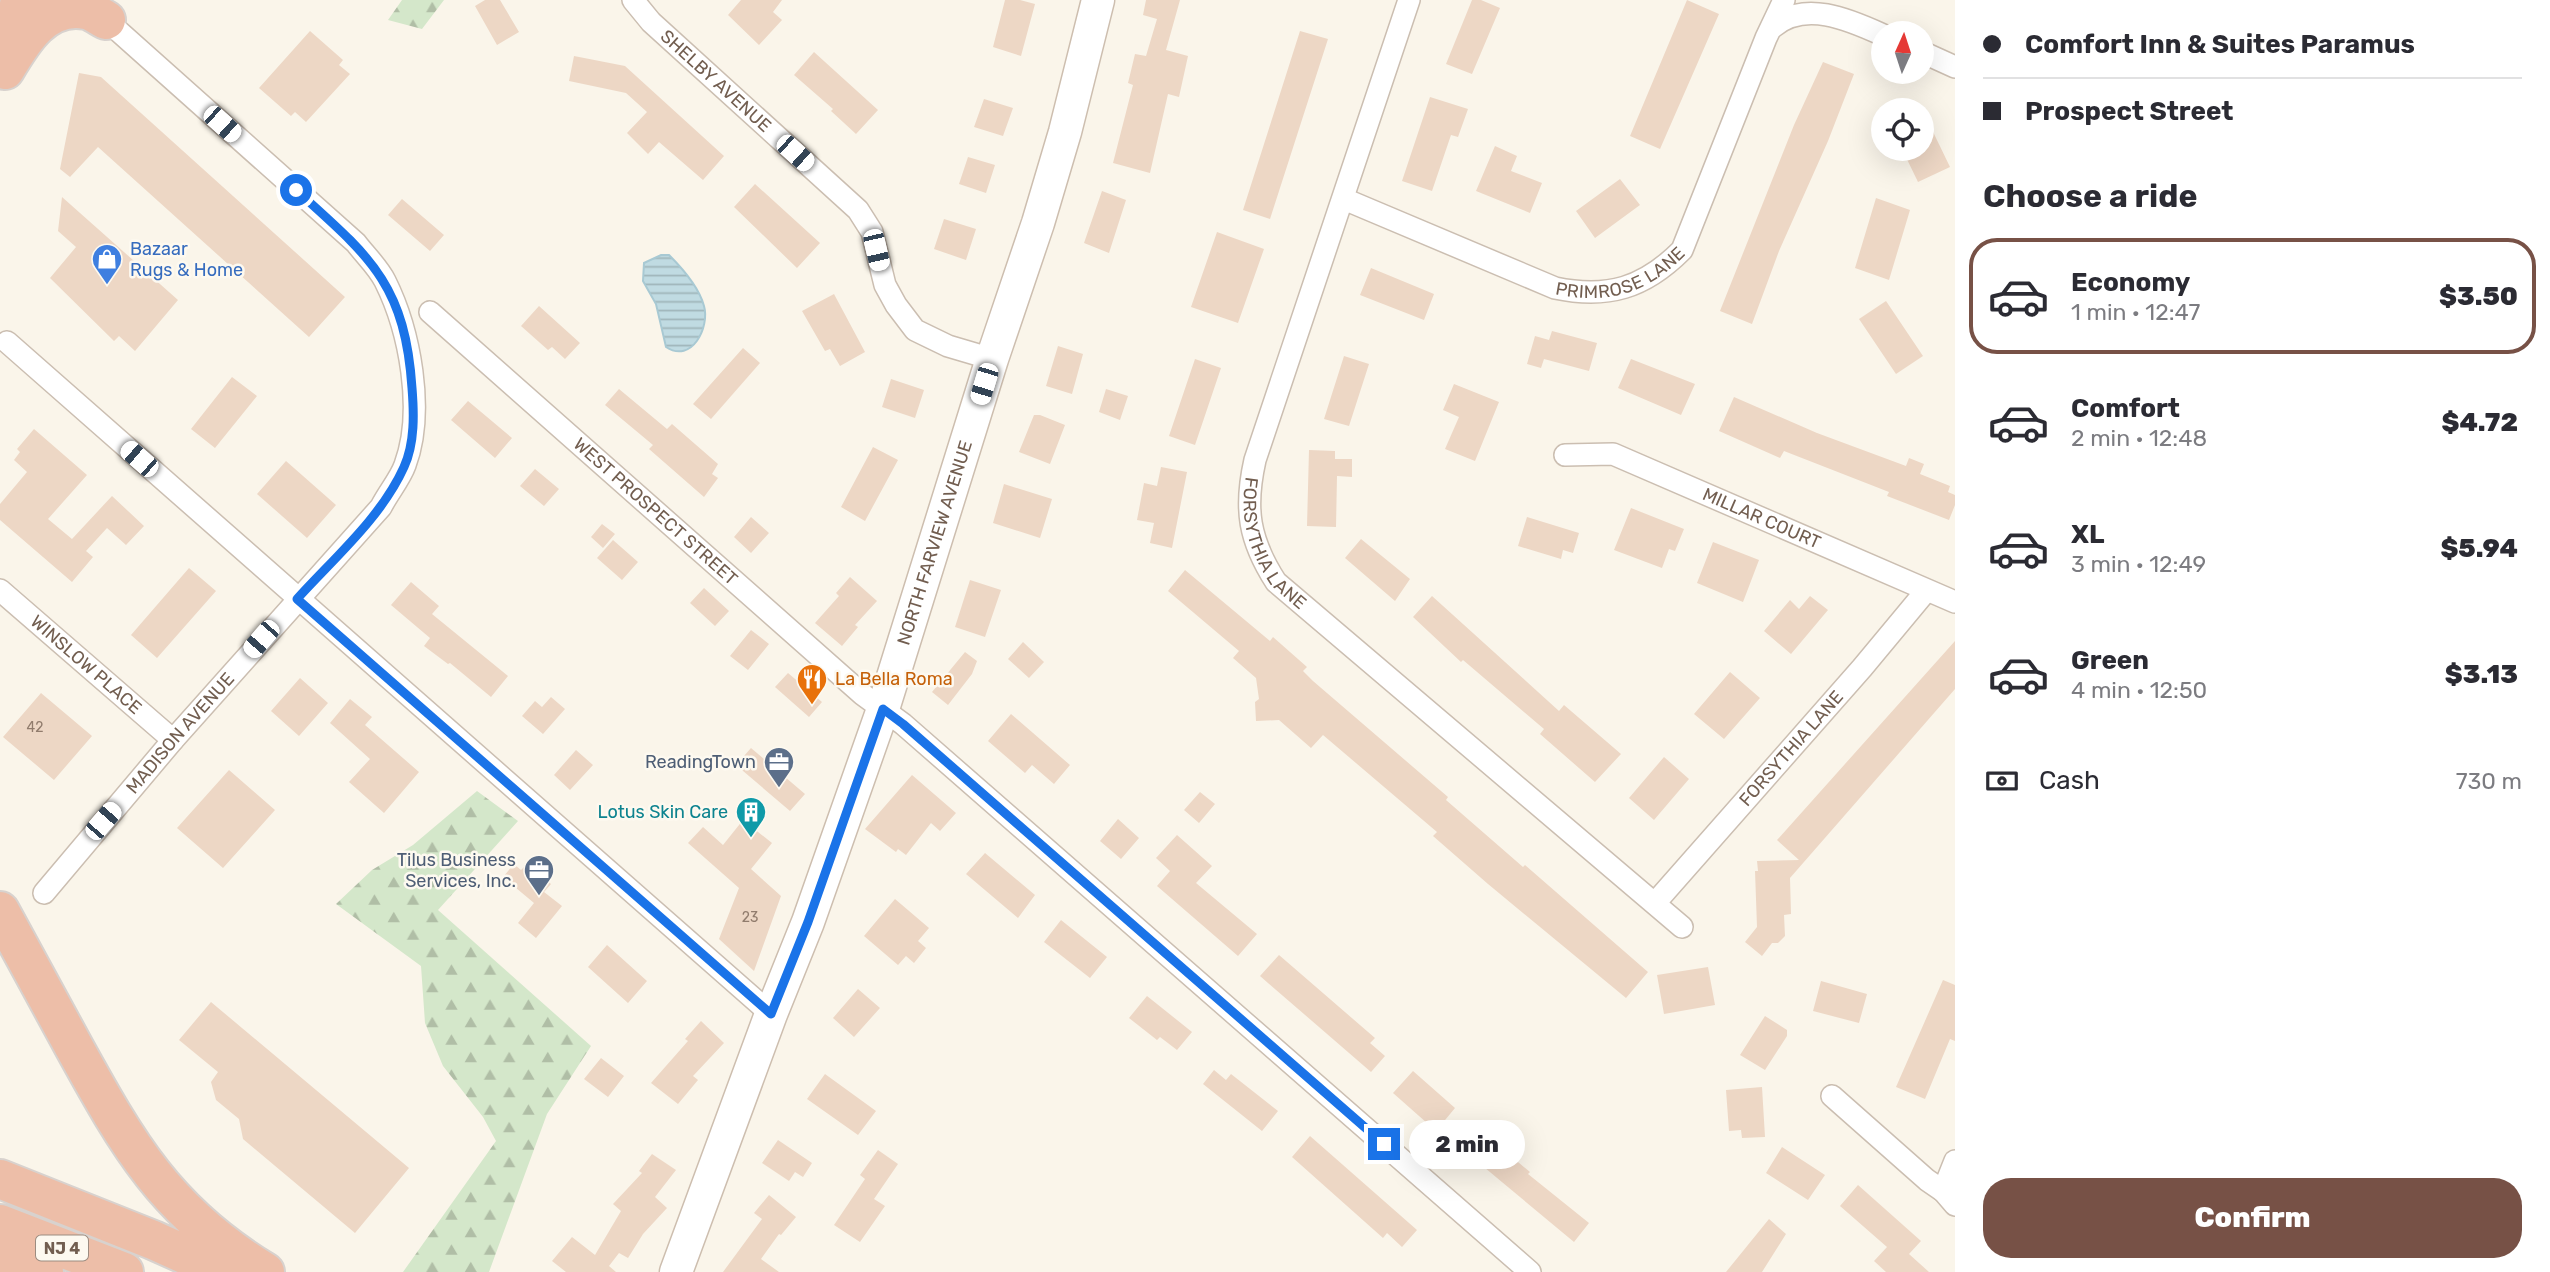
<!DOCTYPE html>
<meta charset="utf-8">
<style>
:root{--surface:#fff;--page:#f7f7f7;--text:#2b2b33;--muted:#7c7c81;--line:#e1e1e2;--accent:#775146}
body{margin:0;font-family:Rubik,sans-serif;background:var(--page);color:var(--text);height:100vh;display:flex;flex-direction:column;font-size:26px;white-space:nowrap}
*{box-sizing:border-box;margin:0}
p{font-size:23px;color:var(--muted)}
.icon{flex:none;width:38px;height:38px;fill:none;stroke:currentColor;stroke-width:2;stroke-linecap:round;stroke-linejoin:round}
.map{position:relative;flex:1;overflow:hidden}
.panel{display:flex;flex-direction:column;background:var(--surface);width:595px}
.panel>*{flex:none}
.hud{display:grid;align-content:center;height:154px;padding:0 28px;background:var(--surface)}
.needle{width:46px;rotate:3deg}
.buttons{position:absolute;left:1871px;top:21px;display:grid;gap:14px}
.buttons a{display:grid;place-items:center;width:63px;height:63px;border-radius:50%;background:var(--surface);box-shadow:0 7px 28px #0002;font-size:35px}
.end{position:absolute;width:32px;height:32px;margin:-16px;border:9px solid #1a73e8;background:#fff;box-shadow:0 0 0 4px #fff}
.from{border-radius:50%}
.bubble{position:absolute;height:49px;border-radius:24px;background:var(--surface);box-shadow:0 7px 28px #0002;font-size:23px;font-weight:800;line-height:49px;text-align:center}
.car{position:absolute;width:21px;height:42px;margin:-21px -10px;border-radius:9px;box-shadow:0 0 5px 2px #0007;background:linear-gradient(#fff 24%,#345 0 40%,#fff 0 76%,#345 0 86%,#fff 0)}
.hud b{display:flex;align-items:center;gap:24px;height:66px;font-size:26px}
.hud b+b{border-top:2px solid var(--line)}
.hud i{width:18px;height:18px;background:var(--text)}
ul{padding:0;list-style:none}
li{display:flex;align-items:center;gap:21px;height:116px;margin:0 14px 10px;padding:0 14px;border:4px solid transparent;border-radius:28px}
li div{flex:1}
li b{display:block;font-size:26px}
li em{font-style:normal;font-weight:800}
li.active{border-color:var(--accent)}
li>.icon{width:63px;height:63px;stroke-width:1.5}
h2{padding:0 28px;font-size:32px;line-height:84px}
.pay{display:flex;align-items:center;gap:18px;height:77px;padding:0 28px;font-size:26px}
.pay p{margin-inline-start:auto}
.button{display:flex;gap:14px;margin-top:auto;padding:14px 28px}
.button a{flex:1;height:80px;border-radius:28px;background:var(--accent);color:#fff;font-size:28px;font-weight:800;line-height:80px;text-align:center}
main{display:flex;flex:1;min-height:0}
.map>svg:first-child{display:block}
</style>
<main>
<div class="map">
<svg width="1955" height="1272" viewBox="0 0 1955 1272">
<defs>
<pattern id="forest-firs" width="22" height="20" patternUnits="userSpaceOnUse" patternTransform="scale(1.75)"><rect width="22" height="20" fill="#d4e7ca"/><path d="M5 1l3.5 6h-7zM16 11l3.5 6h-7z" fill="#b0bea6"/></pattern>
<pattern id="water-rules" width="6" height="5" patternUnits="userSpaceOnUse" patternTransform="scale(1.75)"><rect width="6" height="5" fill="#c0dbe2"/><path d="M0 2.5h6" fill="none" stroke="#a0b5ba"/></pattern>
</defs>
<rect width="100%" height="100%" fill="#faf5ea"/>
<path fill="url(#forest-firs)" d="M402,0H444L422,29L388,20Z
M477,791L518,821L438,910L591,1046L547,1114L489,1272H403L496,1141L483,1117L443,1066L425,1023L421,966L336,904L372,870L413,845Z"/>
<path fill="url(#water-rules)" stroke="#a8c9d3" stroke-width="2" d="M661,255H669C682,268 699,287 704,306C710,327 692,364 666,347L656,304L643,281L644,263Z"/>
<path fill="#edd7c5" d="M485,0H500L519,32L497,45L475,6Z
M741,0H782L773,12L782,20L759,45L728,15Z
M1005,0H1020L1035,4L1021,56L993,47Z
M1146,0H1180L1166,50L1188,56L1179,97L1168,94L1150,173L1113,163L1133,85L1128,83L1135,54L1146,56L1157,19L1143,15Z
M1472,0H1481L1500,8L1472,74L1446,64Z
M1687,0L1719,14L1660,149L1630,136Z
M310,31L343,60L339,65L350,74L306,122L295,112L291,116L259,88Z
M1300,31L1328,39L1270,219L1243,210Z
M814,52L878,110L856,134L831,111L833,109L794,75Z
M574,56L625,66L724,156L703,180L659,142L648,154L627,133L647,112L626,93L569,81Z
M1823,62L1854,74L1828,141L1779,251L1752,324L1720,311L1794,125Z
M79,73L101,77L345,297L309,337L98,147L70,177L60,169Z
M1430,97L1468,109L1458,137L1451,135L1432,191L1402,181Z
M984,99L1013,108L1003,136L974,127Z
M1922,109L1950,167L1918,182L1902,149H1922Z
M1495,146L1517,156L1511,171L1542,183L1530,213L1476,191Z
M968,157L995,165L986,193L959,184Z
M1620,179L1640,205L1595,238L1576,211Z
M755,184L820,243L797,268L734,207Z
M1102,191L1126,200L1109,253L1084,243Z
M62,197L178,300L135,351L119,336L114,341L50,278L76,247L58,231Z
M1876,198L1910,210L1889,280L1855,268Z
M402,199L444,235L430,251L388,215Z
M944,219L976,229L966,260L934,249Z
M1217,232L1264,249L1238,323L1191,307Z
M1371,268L1434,294L1424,320L1360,295Z
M834,294L865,352L840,366L830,349L825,351L802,311Z
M1886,301L1923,356L1896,374L1859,319Z
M539,306L580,343L565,359L552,347L548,350L521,326Z
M1552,331L1597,343L1589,371L1544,359L1541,368L1527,364L1535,336L1549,340Z
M1058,346L1083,354L1072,394L1046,386Z
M743,348L760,363L711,419L693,404Z
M1344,356L1369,364L1349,426L1324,419Z
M1195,359L1221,368L1195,445L1169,436Z
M1631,359L1695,384L1681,415L1618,388Z
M232,377L257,396L215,448L191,429Z
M891,379L924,390L915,418L882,407Z
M1454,384L1499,402L1475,461L1445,449L1459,417L1443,410Z
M619,389L667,429L672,424L718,464L712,474L718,478L704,497L649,449L653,445L605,405Z
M1106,389L1128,396L1120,420L1099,412Z
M1734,397L1817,433L1906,466L1909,458L1924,464L1920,474L1950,486L1948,492L1955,495V505L1949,520L1887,496L1889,492L1784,451L1780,458L1719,431Z
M468,401L512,438L495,458L451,420Z
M1034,415H1040L1065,425L1050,464L1019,452Z
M34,429L87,475L48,519L72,539L112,496L144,526L126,545L107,528L86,551L93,557L72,582L0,520V504L27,472L14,460L20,452L17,449Z
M873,447L898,460L865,521L841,507Z
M1309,450L1335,451V459H1352V477L1337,476L1336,527L1307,526Z
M286,461L336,505L307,538L257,494Z
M1161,467L1187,472L1172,548L1150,543L1154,523L1137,520L1144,483L1157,486Z
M535,469L559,489L544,506L520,486Z
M1004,484L1052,499L1040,538L993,523Z
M1631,508L1684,529L1675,551L1669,549L1662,568L1614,550Z
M751,517L769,533L751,553L734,537Z
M1527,517L1579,533L1573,553L1563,550L1561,559L1518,546Z
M602,524L615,534L603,548L591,537Z
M1361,539L1410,579L1395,601L1345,558Z
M613,540L638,562L622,580L597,558Z
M1713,542L1759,560L1743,602L1697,583Z
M189,568L216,591L157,658L131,635Z
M1185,570L1270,641L1273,637L1307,667L1303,671L1313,681L1448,797L1446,800L1523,867L1525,865L1648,972L1626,998L1488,884L1433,836L1437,832L1323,735L1311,748L1279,720L1256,721L1255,702L1259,699L1256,678L1233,658L1239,651L1168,591Z
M850,577L877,601L855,625L858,627L842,646L815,623L839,596L836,593Z
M970,580L1001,590L985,637L955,627Z
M411,582L439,606L432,614L508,676L491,697L450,663L448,664L424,646L430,638L391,605Z
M704,588L729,611L715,626L690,603Z
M1432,596L1559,711L1564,705L1621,754L1595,782L1540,734L1544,729L1463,660L1461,662L1413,617Z
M1810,596L1828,610L1791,654L1764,631L1790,600L1799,609Z
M751,630L769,644L748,670L730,656Z
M1955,641V689L1790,878L1791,914L1784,915L1785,936L1778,943H1772L1762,956L1745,942L1757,927L1755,871H1758L1757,861L1799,860L1777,840Z
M1023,642L1044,662L1029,678L1008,659Z
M965,652L977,661L972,674L948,705L932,692Z
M1730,672L1760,698L1724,739L1694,714Z
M788,673L822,702L809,717L775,687Z
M300,678L328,703L299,736L271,711Z
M41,693L92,736L54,780L3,737Z
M551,697L565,709L543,734L522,716L535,701L542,707Z
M350,699L372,717L365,725L419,772L384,813L349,782L370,759L330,723Z
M1011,714L1070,765L1054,784L1032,765L1025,773L988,741Z
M751,748L805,794L790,811L736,765Z
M576,750L593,765L570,790L554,775Z
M1664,757L1689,779L1654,820L1629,798Z
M229,770L275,810L223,868L177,828Z
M912,775L956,813L940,831L931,823L906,855L898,849L896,852L865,829Z
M1200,792L1215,804L1199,823L1184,810Z
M1118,819L1139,838L1121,859L1100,841Z
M743,820L772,843L751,869L781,896L754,971L719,939L739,888L688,843L703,827L723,845Z
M1177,835L1212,866L1196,883L1257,934L1238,956L1157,886L1170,871L1156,858Z
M985,853L1035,895L1018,918L966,874Z
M514,864L521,870L527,864L551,884L544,892L562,906L536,938L518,923L534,903L503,877Z
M895,899L929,928L918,941L926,948L914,963L906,956L898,965L864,936Z
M1061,920L1107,957L1090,978L1044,942Z
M607,945L647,981L628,1003L588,967Z
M1279,955L1375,1038L1370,1043L1385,1056L1371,1072L1260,976Z
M1708,967L1715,1005L1664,1014L1657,975Z
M1943,980L1955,985V1041L1950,1039L1925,1099L1896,1087Z
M1821,981L1867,994L1859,1023L1813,1011Z
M858,989L880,1008L854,1037L833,1018Z
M1147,996L1192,1032L1177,1050L1160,1037L1157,1040L1129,1018Z
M211,1002L409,1168L355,1233L243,1139L239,1119L216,1100L211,1082L218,1072L179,1040Z
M1765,1016L1787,1030V1036L1765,1070L1740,1055Z
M701,1021L724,1043L693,1076L698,1080L678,1104L651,1083L688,1041L685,1039Z
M601,1058L624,1076L608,1097L584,1079Z
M1214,1070L1226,1080L1231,1074L1278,1111L1262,1131L1203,1084Z
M1413,1071L1455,1108L1436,1131L1393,1093Z
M825,1074L876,1111L858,1135L807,1099Z
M1762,1087L1765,1137L1742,1138L1741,1130L1729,1131L1726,1090Z
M1477,1128L1530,1172L1528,1174L1589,1223L1574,1242L1461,1148Z
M1310,1136L1417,1230L1402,1247L1387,1233L1383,1238L1292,1157Z
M778,1140L812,1163L803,1177L795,1172L789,1181L762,1163Z
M1782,1147L1825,1175L1808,1200L1766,1173Z
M878,1150L898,1164L874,1199L885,1206L860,1242L834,1225L865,1179L860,1175Z
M652,1154L676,1170L655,1197L667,1208L643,1234L628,1258L619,1253L609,1266L616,1272H566L552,1261L572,1237L595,1255L621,1211L613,1204L642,1173L639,1171Z
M1858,1185L1921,1241L1909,1254L1929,1272H1886L1874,1261L1887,1247L1840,1206Z
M769,1195L796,1217L781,1235L779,1234L761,1259L779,1272H723L762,1219L754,1213Z
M1769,1219L1786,1234L1762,1272H1726Z"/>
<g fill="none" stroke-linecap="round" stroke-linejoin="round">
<g stroke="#cbbeb1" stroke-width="24">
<g id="street">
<path id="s1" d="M633,0L651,22L858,210L872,232L885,285L896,305L915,330L948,346L992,359"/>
<path id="s2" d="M1409,0L1255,460C1244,509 1249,540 1276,582L1682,927"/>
<path d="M1773,27C1804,0 1848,19 1883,35"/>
<path d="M1922,52L1955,67"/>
<path id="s3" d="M1344,199L1555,288C1608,299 1644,288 1682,250L1766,38L1784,0"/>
<path id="s4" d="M430,312L862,694L903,724L1530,1272"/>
<path d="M7,342L771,1014"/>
<path id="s5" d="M1565,455L1613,454L1955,602"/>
<path id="s6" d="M0,590L173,740"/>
<path id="s7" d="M44,893L173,740L381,507C388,493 400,479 405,465C425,411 410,331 385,281C378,267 365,255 356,243L106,20"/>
<path id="s8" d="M1655,903L1862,668L1926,591"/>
<path d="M1832,1096L1927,1180L1943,1191L1955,1205"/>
<path d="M1943,1191L1955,1161"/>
</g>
</g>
<g stroke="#cdbeaf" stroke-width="35">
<g id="secondary">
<path id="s9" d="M676,1272L771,1014L808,922L883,709L992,359L1038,223L1065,132L1098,0"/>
</g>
</g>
<g stroke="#d8d2ce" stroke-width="42">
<path id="highway" d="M8,57L20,0
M5,70C22,41 45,2 86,10C92,11 100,17 106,20
M0,911C25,957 50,1002 74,1047C128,1145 166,1212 265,1272
M0,1179L153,1240L224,1272
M0,1224L124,1272
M0,1255L44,1272"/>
</g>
<use href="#street" stroke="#fff" stroke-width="21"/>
<use href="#secondary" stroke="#fff" stroke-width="32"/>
<use href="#highway" stroke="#edbea8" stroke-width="38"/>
</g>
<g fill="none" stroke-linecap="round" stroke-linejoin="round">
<path stroke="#1a73e8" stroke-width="9" d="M296,190C369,256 405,283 412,388C414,413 415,443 404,467C381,518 334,558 297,599C455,737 613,876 771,1014L808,922L883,709L903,724L1384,1144"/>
</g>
<defs>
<g id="shop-pin" transform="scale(1.575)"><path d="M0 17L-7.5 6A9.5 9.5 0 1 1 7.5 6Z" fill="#3f7fe0" stroke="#fdf9f0"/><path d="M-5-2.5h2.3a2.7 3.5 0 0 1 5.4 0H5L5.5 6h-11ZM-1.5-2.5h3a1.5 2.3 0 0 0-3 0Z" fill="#fff"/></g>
<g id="restaurant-pin" transform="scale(1.575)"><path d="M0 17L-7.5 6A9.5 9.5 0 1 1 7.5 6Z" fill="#e8710a" stroke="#fdf9f0"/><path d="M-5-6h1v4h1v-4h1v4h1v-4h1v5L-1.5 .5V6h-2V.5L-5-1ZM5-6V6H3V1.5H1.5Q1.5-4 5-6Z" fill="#fff"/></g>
<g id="office-pin" transform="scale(1.575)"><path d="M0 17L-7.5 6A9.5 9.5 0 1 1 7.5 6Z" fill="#5c6f8a" stroke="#fdf9f0"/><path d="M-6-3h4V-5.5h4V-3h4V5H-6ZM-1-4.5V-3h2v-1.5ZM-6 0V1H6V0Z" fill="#fff"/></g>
<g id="building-pin" transform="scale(1.575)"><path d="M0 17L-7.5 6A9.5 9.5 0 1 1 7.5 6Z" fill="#0f9aa8" stroke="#fdf9f0"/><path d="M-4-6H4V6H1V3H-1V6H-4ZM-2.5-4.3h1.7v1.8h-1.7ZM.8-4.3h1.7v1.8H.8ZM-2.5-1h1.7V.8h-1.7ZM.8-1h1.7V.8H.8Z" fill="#fff"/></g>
</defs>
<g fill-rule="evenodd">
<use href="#shop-pin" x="107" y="259"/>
<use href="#restaurant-pin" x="812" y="679"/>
<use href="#office-pin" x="779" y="762"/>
<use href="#building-pin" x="751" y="812"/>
<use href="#office-pin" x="539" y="870"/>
</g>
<g text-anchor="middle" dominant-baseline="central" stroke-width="5" stroke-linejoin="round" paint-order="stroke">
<g font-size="14" fill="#917c6d">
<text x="35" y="727">42</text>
<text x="750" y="917">23</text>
</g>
<rect fill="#fdf9f0" stroke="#9c8c80" stroke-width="2" x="36" y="1235.5" width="52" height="25" rx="5"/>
<g font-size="16" font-weight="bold" fill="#725e50">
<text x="62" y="1248">NJ 4</text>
</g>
<g font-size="18" fill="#725e50" stroke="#fdf9f0">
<text stroke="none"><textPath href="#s1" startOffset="116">SHELBY AVENUE</textPath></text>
<text stroke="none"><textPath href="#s3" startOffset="299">PRIMROSE LANE</textPath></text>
<text stroke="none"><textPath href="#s4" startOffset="301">WEST PROSPECT STREET</textPath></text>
<text stroke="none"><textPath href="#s5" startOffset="210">MILLAR COURT</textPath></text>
<text stroke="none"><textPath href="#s2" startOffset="576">FORSYTHIA LANE</textPath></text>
<text stroke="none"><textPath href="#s9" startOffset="774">NORTH FARVIEW AVENUE</textPath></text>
<text stroke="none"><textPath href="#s6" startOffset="114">WINSLOW PLACE</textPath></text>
<text stroke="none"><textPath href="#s7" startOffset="210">MADISON AVENUE</textPath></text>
<text stroke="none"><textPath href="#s8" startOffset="206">FORSYTHIA LANE</textPath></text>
</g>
<g font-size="18" fill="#366cbe" stroke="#fdf9f0" text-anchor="start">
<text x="130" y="249">Bazaar<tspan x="130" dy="21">Rugs &amp; Home</tspan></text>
</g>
<g font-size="18" fill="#c56008" stroke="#fdf9f0" text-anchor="start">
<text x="835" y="679">La Bella Roma</text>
</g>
<g font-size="18" fill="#4e5e75" stroke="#fdf9f0" text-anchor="end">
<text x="756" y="762">ReadingTown</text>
<text x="516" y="860">Tilus Business<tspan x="516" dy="21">Services, Inc.</tspan></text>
</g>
<g font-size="18" fill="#0d838f" stroke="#fdf9f0" text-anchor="end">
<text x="728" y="812">Lotus Skin Care</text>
</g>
</g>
</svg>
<div class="buttons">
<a><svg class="needle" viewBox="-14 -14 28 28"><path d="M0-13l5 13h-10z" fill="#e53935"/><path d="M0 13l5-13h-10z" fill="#7c7c81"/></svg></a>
<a><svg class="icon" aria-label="locate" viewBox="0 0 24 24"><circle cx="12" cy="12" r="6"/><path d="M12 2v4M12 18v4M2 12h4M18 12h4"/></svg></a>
</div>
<i class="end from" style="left:296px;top:190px"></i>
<i class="end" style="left:1384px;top:1144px"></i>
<div class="bubble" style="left:1409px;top:1120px;width:116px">2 min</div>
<i class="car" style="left:222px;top:124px;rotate:132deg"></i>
<i class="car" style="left:795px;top:153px;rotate:132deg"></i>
<i class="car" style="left:876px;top:250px;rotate:167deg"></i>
<i class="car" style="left:984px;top:384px;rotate:197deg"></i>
<i class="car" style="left:139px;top:459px;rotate:311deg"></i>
<i class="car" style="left:261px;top:639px;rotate:221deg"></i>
<i class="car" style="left:103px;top:821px;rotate:41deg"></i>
</div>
<section class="panel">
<div class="hud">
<b><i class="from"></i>Comfort Inn &amp; Suites Paramus</b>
<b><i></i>Prospect Street</b>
</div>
<h2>Choose a ride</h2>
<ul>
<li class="active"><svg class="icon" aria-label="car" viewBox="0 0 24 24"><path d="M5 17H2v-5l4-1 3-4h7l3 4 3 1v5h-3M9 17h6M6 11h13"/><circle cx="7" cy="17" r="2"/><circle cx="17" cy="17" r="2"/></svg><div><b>Economy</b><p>1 min · 12:47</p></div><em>$3.50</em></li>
<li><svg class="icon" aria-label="car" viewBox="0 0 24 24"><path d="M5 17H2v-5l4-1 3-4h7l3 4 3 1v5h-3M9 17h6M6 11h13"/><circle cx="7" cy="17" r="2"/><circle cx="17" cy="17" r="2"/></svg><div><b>Comfort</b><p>2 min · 12:48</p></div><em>$4.72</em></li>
<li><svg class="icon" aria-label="car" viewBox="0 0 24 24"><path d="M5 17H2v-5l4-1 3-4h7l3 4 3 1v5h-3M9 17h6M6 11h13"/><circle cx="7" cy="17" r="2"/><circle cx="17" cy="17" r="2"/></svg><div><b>XL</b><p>3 min · 12:49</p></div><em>$5.94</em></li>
<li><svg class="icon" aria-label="car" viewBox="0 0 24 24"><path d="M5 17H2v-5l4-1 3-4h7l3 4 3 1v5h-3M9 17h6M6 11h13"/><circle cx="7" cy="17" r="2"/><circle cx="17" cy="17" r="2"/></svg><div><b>Green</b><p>4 min · 12:50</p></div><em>$3.13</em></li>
</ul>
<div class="pay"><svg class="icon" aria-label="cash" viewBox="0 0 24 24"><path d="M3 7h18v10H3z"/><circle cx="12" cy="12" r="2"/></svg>Cash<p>730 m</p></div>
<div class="button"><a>Confirm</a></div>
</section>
</main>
